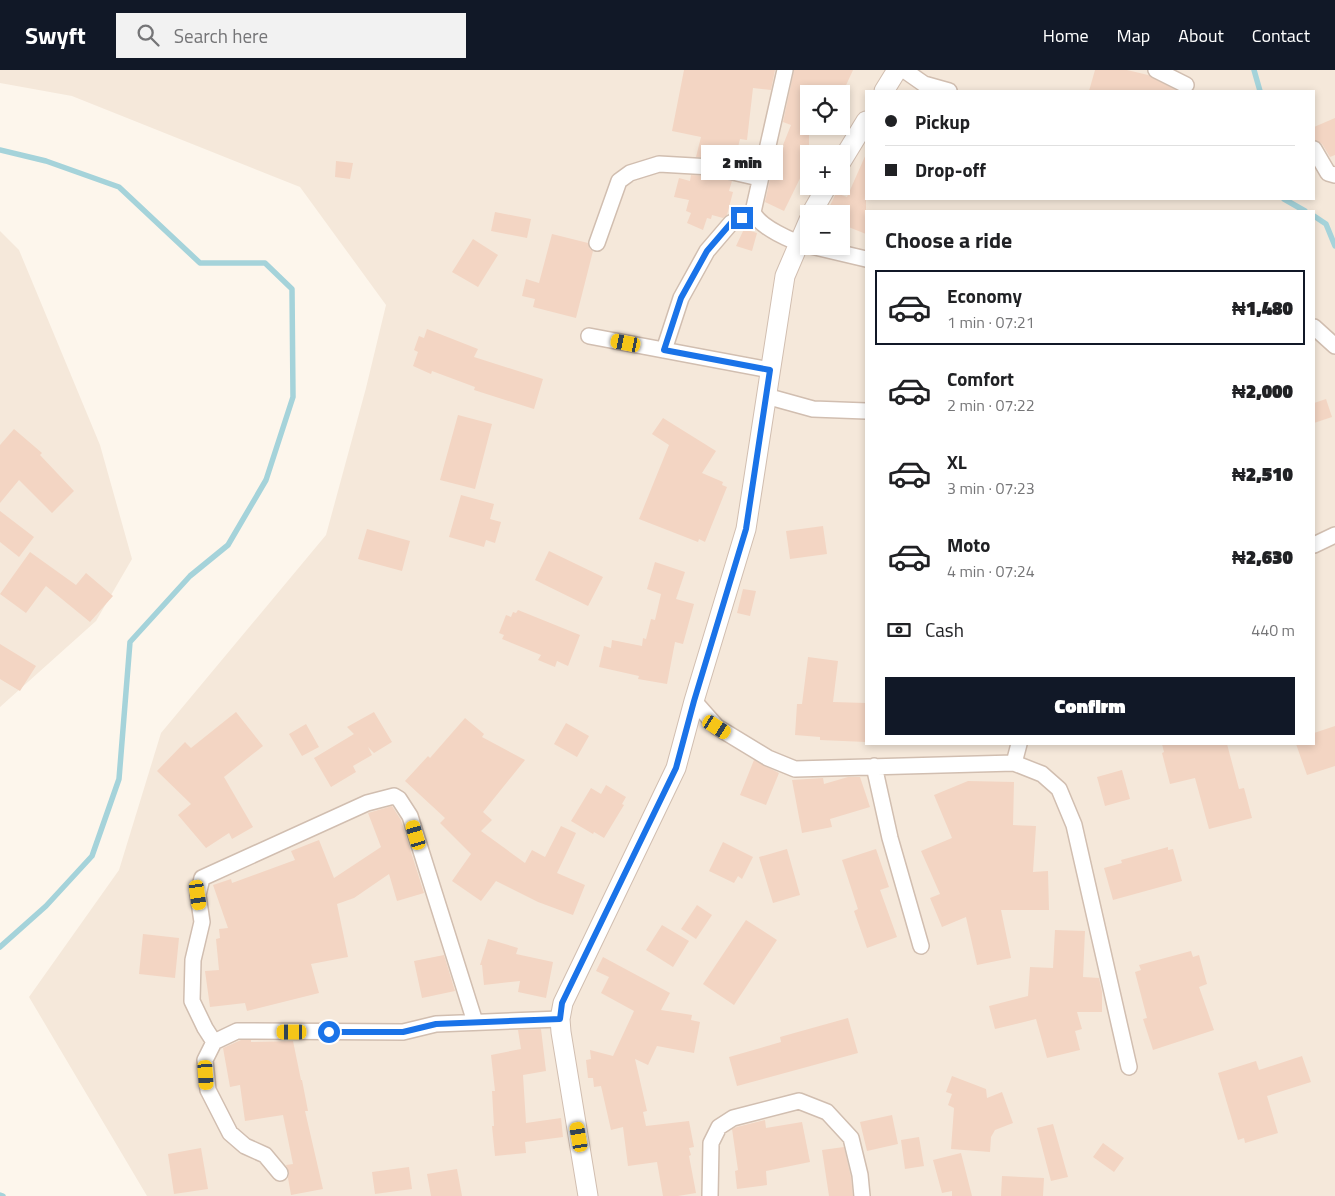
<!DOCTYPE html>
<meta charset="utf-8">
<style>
:root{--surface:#fff;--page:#f2f2f2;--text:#202124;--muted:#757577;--line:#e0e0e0;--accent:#111827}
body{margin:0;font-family:"Titillium Web",sans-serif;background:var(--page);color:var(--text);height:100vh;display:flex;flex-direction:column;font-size:19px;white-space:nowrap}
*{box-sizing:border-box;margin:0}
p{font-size:16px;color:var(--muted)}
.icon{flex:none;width:28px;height:28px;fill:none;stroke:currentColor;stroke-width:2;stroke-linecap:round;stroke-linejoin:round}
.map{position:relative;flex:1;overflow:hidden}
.side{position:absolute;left:865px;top:140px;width:450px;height:535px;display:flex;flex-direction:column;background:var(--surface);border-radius:0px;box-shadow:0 2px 8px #0003}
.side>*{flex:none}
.top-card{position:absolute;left:865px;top:20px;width:450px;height:110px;border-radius:0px;box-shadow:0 2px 8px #0003;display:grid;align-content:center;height:110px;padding:0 20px;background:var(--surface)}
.tools{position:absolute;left:800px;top:15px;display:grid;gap:10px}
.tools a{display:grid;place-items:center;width:50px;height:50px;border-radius:0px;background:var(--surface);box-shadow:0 2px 8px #0003;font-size:25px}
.end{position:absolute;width:22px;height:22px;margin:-11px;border:6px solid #1a73e8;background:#fff;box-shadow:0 0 0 2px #fff}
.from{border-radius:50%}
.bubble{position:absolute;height:35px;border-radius:0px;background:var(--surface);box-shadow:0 2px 8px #0003;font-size:16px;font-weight:800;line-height:35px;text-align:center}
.car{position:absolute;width:15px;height:30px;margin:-15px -8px;border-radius:6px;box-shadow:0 0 4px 1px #0007;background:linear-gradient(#f5c518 24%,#345 0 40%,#f5c518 0 76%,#345 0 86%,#f5c518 0)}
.top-card b{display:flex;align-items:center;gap:18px;height:48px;font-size:19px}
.top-card b+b{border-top:1px solid var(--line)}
.top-card i{width:12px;height:12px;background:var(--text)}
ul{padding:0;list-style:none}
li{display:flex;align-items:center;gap:15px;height:75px;margin:0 10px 8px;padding:0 10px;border:2px solid transparent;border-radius:0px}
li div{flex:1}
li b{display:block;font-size:19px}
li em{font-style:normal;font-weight:800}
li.current{border-color:var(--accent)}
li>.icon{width:45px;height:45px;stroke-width:1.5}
h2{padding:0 20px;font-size:22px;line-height:60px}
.pay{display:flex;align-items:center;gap:12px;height:55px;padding:0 20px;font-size:19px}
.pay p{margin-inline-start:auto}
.button{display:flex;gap:10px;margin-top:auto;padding:10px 20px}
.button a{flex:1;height:58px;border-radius:0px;background:var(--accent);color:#fff;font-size:20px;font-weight:800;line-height:58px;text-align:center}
header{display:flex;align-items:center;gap:30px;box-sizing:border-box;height:70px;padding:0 25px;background:var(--accent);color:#fff}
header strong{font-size:24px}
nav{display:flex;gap:28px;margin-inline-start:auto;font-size:18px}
.search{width:350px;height:45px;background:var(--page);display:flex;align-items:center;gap:12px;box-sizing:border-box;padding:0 18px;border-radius:0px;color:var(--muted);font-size:19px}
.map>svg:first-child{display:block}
</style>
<header>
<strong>Swyft</strong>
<div class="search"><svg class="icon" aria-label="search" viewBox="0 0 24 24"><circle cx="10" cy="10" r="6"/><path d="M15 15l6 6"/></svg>Search here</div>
<nav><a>Home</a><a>Map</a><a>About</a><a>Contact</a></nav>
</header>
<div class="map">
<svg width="1335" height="1126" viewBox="0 0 1335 1126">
<rect width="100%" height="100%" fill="#fdf6ec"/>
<path fill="#f5e8da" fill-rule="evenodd" d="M0,0H1335V1126H147L29,927L119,800L161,663L326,465L366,318L386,235L300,117L72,26L0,13ZM866,21H1314V129H866ZM809,24H841V56H809ZM809,84H841V116H809ZM866,141H1314V674H866ZM809,144H841V176H809Z
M0,161L19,180L100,375L132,489L96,551L0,637Z"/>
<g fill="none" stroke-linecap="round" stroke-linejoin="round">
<path stroke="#a5d3da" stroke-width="5.5" d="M1254,0L1260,21
M0,80L46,91L119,117L200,193H265L292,219L293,327L266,410L228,475L190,506L130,572L119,709L92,786L46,836L0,877
M1284,129L1305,141
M1314,146L1326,154L1335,176
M0,1125L3,1126"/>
</g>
<path fill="#f3d5c3" d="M684,0H775L771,20L753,18L747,70L740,69L734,93L713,88L696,87L701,67L672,61Z
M794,0H853L842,24H809V90L784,141L765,132L772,100L784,76L783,75L791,55L783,52Z
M1095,0H1127L1148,5L1178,21H1089Z
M1335,48V85L1330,87L1322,74L1314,70V57Z
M866,84V164L841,154V144H826L836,123L847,127Z
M336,91L353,93L350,109L335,107Z
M691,105L710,106L732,111L729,121L733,122L727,145L723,148L712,145L711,149L707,148L703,160L687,153L691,143L686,141L689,130L674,127L679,108L690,111Z
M495,142L531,149L527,168L491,161Z
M744,159L757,163L752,181L736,176Z
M552,164L588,173L590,179L593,181L576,248L533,237L535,229L522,226L526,209L539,213Z
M473,169L498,185L478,217L452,202Z
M427,259L478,279L474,287L543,309L534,339L474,320L475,317L432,301L431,304L413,296L418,282L414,280L419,266L424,268Z
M1326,329L1332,347L1314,353V333Z
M458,345L492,354L475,419L440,410Z
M663,348L716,381L702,403L723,412L722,415L727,417L705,472L699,469L698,472L639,449L669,375L652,364Z
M14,359L42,383L40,385L74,421L52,443L19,410L0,433V375Z
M461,425L494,434L490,449L501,452L495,473L486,470L484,477L449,467Z
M0,441L34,467L19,487L0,472Z
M823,456L827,484L790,489L786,461Z
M367,459L410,471L402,501L358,489Z
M549,481L603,507L588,536L535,510Z
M30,482L76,515L86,503L113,526L90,552L46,516L26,543L0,524Z
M655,492L685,502L676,529L694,534L683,574L675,572L667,614L638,609L639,606L599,597L604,576L611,578L612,570L642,576L643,568L646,569L651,549L655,550L661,524L647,519Z
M743,519L756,521L750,546L737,543Z
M518,540L580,565L568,596L557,591L555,597L538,590L541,585L502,569L504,565L499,563L506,545L511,547L513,542L516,543Z
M0,574L36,596L20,621L0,609Z
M808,587L838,591L833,632L866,633V672L820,670V667L795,665L797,634H802Z
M236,642L263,676L224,707L253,757L232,769L229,763L206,778L178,745L191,734L157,701L185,672L191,678Z
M374,642L392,672L374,683L368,677L372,685L353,696L356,702L331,717L314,688L354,664L347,657Z
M465,648L484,664L482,667L525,690L483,742L492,750L481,761L525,793L532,780L545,787L561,756L576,763L557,803L585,815L573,845L538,832L496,811L481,831L452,811L471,784L440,753L445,748L405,711L428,686L430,688Z
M566,653L589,666L577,687L554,674Z
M306,654L319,677L302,686L289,664Z
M1335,656V696L1307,705L1296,674H1314V663Z
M1162,674H1227L1239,719L1244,718L1252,748L1209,759L1195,708L1170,714L1162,683L1164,682Z
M754,690L779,703L766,735L740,725Z
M1122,700L1130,729L1105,736L1097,707Z
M848,707H860L870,737L830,749L832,757L802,763L792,710L823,708L824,714Z
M968,711L1014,712L1013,755L1036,756L1033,802L1048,801L1049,840H1001L1011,888L977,895L966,847L942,857L930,828L940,824L921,781L952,768L934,725Z
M606,715L626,727L622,734L624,735L604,768L594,762L593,764L571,751L591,718L601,724Z
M392,736L401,750L424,823L397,831L389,804L354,828L337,834L348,887L311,894L319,923L247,941L245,933L210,937L205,901L219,900L216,869L220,868L219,859L228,858L213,815L231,809L232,813L295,790L291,781L319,770L334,808L381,777L368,743Z
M723,772L753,787L742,809L738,806L734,813L709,801Z
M1168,777V780L1173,779L1182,811L1113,830L1104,798L1122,793L1121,790Z
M787,779L800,825L773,833L759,787Z
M876,779L889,817L880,820L897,867L867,878L854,841L858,839L842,790Z
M697,835L712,845L696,869L681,859Z
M746,850L777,870L734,935L703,914Z
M662,855L689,871L673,897L646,880Z
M1055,860L1085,861L1083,907L1099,908L1102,922V942H1077L1082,959L1075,961L1080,980L1047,988L1036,949L995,959L989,936L1028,926L1030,897L1053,898Z
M143,864L179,868L175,908L139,904Z
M488,869L518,878L516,884L553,892L546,928L518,922L520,911L484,915L482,895H480Z
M1191,881L1193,887L1199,885L1207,914L1199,917L1214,960L1153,980L1143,949L1147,948L1135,902L1141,900L1139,895Z
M444,885L455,921L422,928L414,891Z
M603,887L670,923L661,940L692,945L691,950L700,952L694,983L657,976L648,995L635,989L647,1041L643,1042L646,1056L689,1051L694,1077L689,1078L691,1085L689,1086L696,1123L678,1126H663L657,1092L628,1096L623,1057L611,1060L601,1016L594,1017L593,1008H588L586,990L591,989L590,980L613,986L634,941L601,923L609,907L596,901Z
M848,948L858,983L737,1016L729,987L781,972L780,967Z
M541,959L546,1001L523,1005L526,1053L561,1048L563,1067L525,1072L526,1083L495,1086L492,1056H494L492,1021H495L491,985L521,979L518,960Z
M241,970H251V972L293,971L301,1010H302L308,1041H305L323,1119L291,1125L288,1108L289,1102L286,1095L293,1094L283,1045L245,1051L240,1015L230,1017L223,978Z
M1302,986L1311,1012L1267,1026L1278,1063L1245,1073L1244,1068L1238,1070L1218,1003L1256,991L1259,1000Z
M952,1006L986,1019L987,1028L1002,1022L1013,1053L995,1060L991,1067L990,1082L951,1079L954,1038L948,1035L952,1024L946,1022Z
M892,1045L898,1074L867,1081L860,1052Z
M765,1050L766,1058L802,1052L810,1092L766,1101L767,1115L737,1119L735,1101L738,1100L732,1059L737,1057Z
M1053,1054L1068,1107L1051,1111L1037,1058Z
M919,1067L924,1096L905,1099L901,1070Z
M1103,1073L1124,1088L1114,1102L1093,1087Z
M844,1077L851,1107L853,1126H829L822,1080Z
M201,1078L208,1119L174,1124L168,1084Z
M961,1083L972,1126H952V1121L942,1123L933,1090Z
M409,1097L412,1119L375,1124L372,1102Z
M457,1099L462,1126H431L427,1104Z
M1002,1106L1044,1108L1043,1126H1001Z"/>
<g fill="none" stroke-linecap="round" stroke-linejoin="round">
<g stroke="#d1beb0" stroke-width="18">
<path id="minor" d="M785,0L753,142C759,157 793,172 809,176
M904,0L924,14L949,21
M1156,0L1186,15
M1314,79L1328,103L1335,105
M597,173L619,111L630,103L659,94L711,97L759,108
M811,176L866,189
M1314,257L1335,276
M589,266L770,300
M664,280L681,228L707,181L731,153L753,142
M766,326L813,339L866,341
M1314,475L1335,465
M694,631L717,657L768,688L795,699L1014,693L1042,704L1059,719L1074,755L1129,997
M1014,693L1019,674
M874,696L890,768L921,876
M214,972L205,958L192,931L193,890L202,852L198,825L202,808L367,733L394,726L399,729L410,746L475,952
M280,1103L265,1085L245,1076L230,1063L208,1020L205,990L214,972L237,961L403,962L436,954L560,949
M710,1126L711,1073L719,1057L733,1048L799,1031L827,1042L851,1068L860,1105L862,1126"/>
</g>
<g stroke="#d1beb0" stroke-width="21">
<path id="tertiary" d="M884,21L897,0
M841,92L866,51
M811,144L827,116
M588,1126L561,962L560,949L563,933L676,698L694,631L746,459L785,206L809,150"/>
</g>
<use href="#minor" stroke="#fff" stroke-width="15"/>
<use href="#tertiary" stroke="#fff" stroke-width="19"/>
</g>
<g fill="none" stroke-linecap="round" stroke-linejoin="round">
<path stroke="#1a73e8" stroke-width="6" d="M329,962H403L436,954L560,949L562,933L676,698L694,631L746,459L770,300L664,280L681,228L707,181L731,153L742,148"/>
</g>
</svg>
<div class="tools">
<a><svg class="icon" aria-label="locate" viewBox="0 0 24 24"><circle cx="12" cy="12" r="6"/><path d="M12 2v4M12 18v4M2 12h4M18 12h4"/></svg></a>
<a>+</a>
<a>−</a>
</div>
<i class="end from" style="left:329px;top:962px"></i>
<i class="end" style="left:742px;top:148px"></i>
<div class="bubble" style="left:701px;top:75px;width:82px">2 min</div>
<i class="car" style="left:626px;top:273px;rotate:281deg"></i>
<i class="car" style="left:717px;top:657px;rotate:122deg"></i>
<i class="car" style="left:416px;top:765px;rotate:343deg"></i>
<i class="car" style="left:198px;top:825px;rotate:172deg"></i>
<i class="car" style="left:292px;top:962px;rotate:270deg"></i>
<i class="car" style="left:206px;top:1005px;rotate:176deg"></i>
<i class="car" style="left:579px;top:1067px;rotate:350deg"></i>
<div class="top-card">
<b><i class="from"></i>Pickup</b>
<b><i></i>Drop-off</b>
</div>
<section class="side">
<h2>Choose a ride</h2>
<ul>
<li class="current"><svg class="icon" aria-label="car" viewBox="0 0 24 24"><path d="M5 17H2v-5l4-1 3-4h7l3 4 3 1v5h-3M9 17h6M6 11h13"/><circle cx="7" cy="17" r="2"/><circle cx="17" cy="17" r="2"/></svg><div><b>Economy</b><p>1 min · 07:21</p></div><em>₦1,480</em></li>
<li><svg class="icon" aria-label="car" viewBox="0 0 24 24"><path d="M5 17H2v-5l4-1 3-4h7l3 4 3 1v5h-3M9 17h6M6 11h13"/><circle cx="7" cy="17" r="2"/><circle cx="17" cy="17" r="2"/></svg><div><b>Comfort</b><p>2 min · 07:22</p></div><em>₦2,000</em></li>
<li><svg class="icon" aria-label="car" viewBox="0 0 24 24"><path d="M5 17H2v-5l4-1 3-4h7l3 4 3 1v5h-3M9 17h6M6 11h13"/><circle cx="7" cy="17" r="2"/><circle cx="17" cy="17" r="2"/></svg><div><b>XL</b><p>3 min · 07:23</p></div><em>₦2,510</em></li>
<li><svg class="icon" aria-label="car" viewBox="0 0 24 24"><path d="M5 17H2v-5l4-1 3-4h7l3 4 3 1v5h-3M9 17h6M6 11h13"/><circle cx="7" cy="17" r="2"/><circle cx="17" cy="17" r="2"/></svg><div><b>Moto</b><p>4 min · 07:24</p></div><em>₦2,630</em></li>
</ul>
<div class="pay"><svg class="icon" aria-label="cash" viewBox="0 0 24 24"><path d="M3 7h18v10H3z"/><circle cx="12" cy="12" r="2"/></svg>Cash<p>440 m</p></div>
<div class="button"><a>Confirm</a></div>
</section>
</div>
